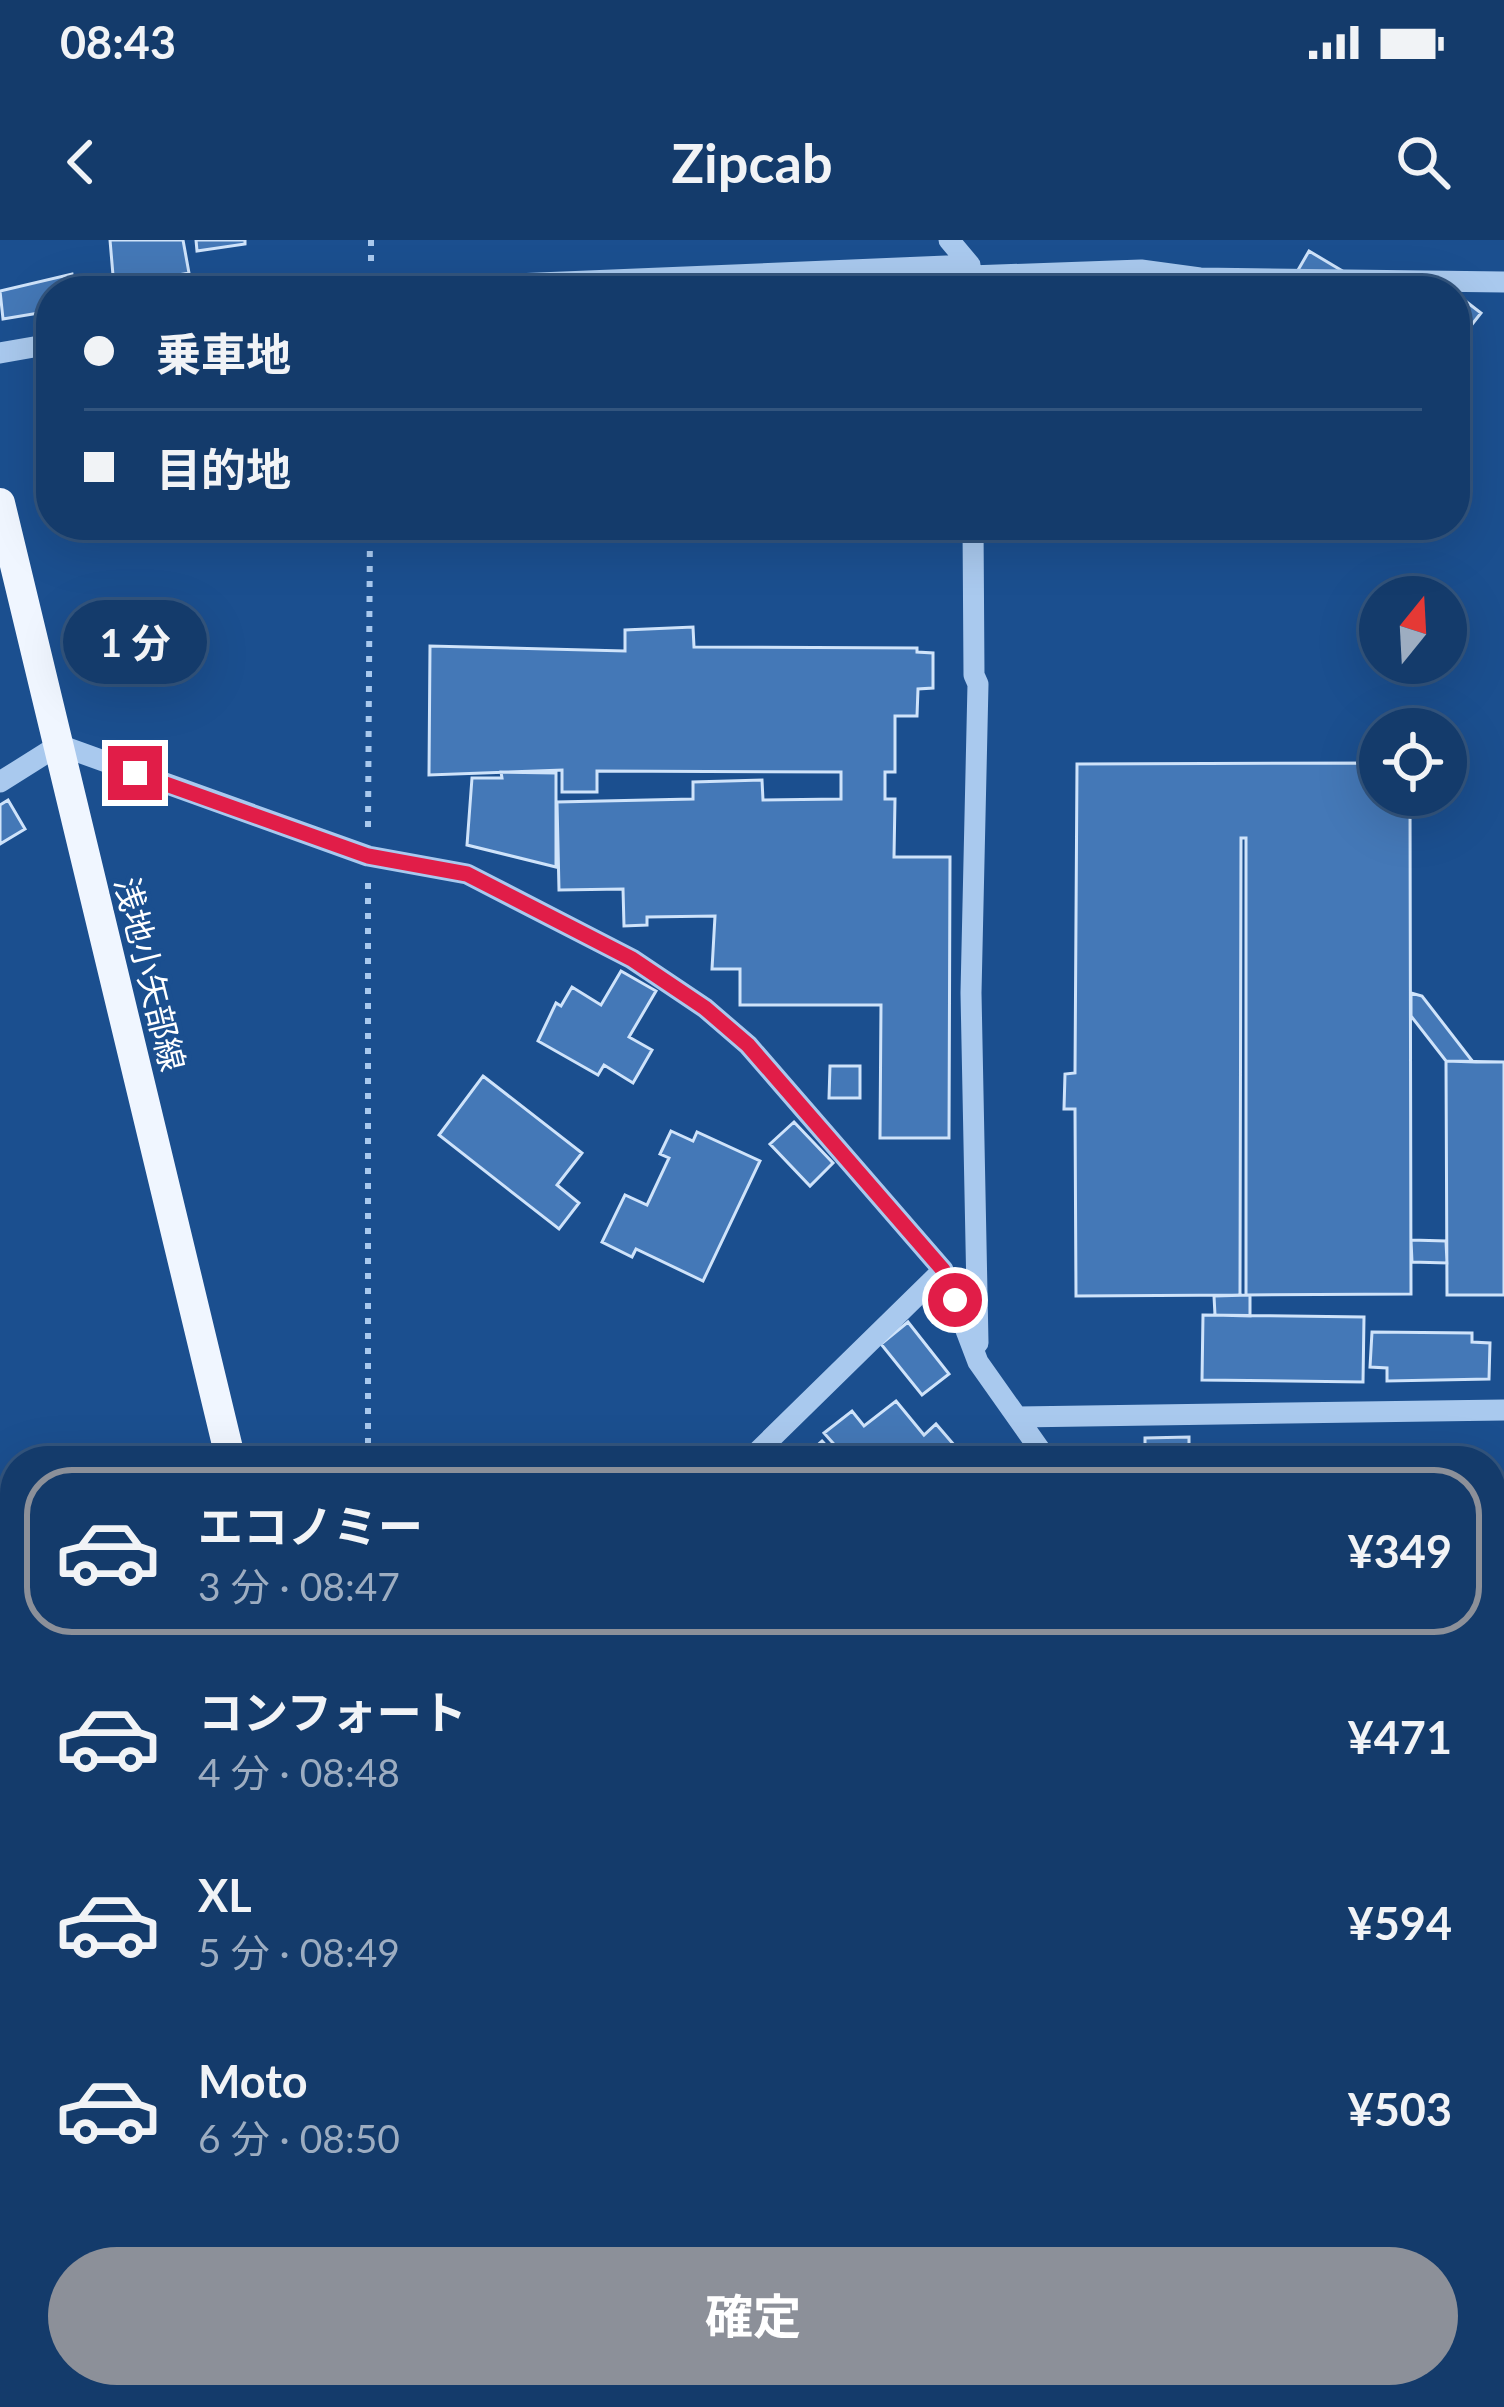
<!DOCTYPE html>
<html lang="ja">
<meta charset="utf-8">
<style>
:root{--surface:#143b6b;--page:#214673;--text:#f1f3f6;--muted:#9dadc1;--line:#33557e;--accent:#8c9099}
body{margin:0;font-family:Lato,"Noto Sans JP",sans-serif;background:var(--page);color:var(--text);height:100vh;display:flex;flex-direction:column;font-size:45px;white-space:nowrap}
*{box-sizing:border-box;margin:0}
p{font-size:39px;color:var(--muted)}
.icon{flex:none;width:66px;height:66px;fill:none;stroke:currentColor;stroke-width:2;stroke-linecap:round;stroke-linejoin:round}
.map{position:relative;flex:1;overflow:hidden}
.drawer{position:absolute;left:0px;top:1206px;width:1506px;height:963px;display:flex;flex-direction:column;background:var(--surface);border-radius:48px 48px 0 0;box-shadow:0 12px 48px #0002,0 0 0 3px var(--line)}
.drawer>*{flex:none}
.hud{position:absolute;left:36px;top:36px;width:1434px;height:264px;border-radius:48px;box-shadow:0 12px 48px #0002,0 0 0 3px var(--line);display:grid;align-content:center;height:264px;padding:0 48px;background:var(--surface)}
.needle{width:78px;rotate:18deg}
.buttons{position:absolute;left:1359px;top:336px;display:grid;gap:24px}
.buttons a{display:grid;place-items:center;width:108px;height:108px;border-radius:50%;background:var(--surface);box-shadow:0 12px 48px #0002,0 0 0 3px var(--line);font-size:60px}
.end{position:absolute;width:54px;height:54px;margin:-27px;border:15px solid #e11d48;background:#fff;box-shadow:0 0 0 6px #fff}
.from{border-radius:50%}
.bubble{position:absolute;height:84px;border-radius:42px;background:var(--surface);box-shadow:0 12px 48px #0002,0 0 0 3px var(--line);font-size:39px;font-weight:700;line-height:84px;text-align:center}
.hud b{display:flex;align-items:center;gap:42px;height:114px;font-size:45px}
.hud b+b{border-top:3px solid var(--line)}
.hud i{width:30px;height:30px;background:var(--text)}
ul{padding:21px 0 0;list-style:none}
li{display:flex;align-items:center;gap:36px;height:168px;margin:0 24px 18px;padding:0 24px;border:6px solid transparent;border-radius:48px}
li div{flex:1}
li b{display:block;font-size:45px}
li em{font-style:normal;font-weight:700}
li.active{border-color:var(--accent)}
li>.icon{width:108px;height:108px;stroke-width:1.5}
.button{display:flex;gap:24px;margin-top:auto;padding:24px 48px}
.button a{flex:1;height:138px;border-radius:72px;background:var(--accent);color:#fff;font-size:48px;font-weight:700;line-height:138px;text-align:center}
.status{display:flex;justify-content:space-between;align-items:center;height:84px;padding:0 60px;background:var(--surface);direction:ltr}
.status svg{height:33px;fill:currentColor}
header{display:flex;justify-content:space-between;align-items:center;height:156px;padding:0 48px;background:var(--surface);font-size:54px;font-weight:700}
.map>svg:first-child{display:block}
</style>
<div class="status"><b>08:43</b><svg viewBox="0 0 49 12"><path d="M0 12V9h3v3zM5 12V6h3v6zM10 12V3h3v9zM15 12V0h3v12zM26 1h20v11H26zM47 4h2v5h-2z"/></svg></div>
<header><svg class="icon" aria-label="back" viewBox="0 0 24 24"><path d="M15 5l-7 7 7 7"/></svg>Zipcab<svg class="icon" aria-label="search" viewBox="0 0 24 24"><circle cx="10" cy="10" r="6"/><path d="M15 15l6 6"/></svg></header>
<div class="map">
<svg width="1504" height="2167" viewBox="0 0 1504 2167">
<rect width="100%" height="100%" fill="#1b4f8f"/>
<path fill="#4478b7" stroke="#cfe3fa" stroke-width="3" d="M110,0H183L189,33L114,47Z
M196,0H245V4L197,11Z
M1309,11L1376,51H1286Z
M72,34L75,51H51V71L3,79L0,51Z
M1455,53L1481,73L1455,106Z
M693,387L694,407L917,408V412L933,413V448L918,449L917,476H895V532H885V559H895L894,617H950L949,898H880L881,765H740V729H712L715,676L647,677V685L624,686L623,649L559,650L557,562L693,559V542L762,540L763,560L841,559V532L597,531V552H562V530L429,535L430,406L625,411V390Z
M1380,523V555H1410L1411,1054L1246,1055V598H1241L1240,1055L1076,1056L1075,869H1064L1065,834L1075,833L1077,524Z
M501,532L556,533V627L467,605L472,538H502Z
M8,560L25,589L0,604V565Z
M621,731L656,751L629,797L652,810L633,843L604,825L598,835L538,801L556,763L561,766L572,747L601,765Z
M1411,753L1422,756L1473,822L1446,821L1411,776Z
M1446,821L1504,822V1055H1447Z
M830,826H860V858H829Z
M483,836L582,913L557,945L579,963L559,989L439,895Z
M794,882L833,923L810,946L770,904Z
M671,891L693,901L697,892L760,921L703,1041L636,1009L632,1017L602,1002L625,955L647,965L669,918L660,914Z
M1411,1000L1446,1001L1447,1023L1412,1022Z
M1250,1055V1076L1215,1075L1214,1056Z
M1203,1075L1364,1077L1363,1142L1202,1140Z
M908,1082L949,1134L922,1155L881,1104Z
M1372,1092L1472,1093V1102L1490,1103L1489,1139L1387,1141V1128L1370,1127Z
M896,1161L924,1195L936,1184L961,1213L951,1221H871L861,1210L848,1220L824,1193L852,1171L864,1186Z
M1189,1197V1221H1145V1198Z
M822,1201L840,1221L803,1218Z
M15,1925V1994L0,2006V1936Z"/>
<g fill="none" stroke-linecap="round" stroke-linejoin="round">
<path stroke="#a9c9ee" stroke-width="6" stroke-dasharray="6 9" stroke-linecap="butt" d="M371,0V23
M368,587L370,285
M368,643V1221
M367,2154L369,2167"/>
<path stroke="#a9c9ee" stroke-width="21" d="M949,0L970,25L971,51
M970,36L1141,30L1200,38L1504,42
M350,51L970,25
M0,113L51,104
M973,285L974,435L978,444L971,753L978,1103
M0,542L59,505L368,616L467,634L632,719L705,768L748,805L943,1030L978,1122L1048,1221
M1018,1177L1504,1170
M748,1221L943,1030
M0,1385L15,1412
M0,1471L15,1463
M634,2154L659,2167
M958,2167L962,2154"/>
<path stroke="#f0f6ff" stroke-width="30" d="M0,263L231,1221
M190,2167L195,2154"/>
</g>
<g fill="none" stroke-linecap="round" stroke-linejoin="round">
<path stroke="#e11d48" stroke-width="15" d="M135,533L368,616L467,634L632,719L705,768L748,805L943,1030L955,1060"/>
</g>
<g text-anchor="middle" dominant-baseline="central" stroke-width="10" stroke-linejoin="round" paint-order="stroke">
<g font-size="33" fill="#fff" stroke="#1b4f8f">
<text transform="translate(151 734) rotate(76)">浅地小矢部線</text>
</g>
</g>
</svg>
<div class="buttons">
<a><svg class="needle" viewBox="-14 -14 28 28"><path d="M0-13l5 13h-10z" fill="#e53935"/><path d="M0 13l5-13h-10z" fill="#9dadc1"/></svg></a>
<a><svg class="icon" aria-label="locate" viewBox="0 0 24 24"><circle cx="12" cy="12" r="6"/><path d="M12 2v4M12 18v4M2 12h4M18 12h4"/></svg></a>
</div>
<i class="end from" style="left:955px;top:1060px"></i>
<i class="end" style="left:135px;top:533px"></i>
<div class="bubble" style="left:63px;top:360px;width:144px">1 分</div>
<div class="hud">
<b><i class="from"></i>乗車地</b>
<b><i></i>目的地</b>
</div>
<section class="drawer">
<ul>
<li class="active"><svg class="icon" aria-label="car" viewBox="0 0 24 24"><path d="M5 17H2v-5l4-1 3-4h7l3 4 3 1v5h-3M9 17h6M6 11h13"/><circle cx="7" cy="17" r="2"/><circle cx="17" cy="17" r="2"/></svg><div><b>エコノミー</b><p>3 分 · 08:47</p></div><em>¥349</em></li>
<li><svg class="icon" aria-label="car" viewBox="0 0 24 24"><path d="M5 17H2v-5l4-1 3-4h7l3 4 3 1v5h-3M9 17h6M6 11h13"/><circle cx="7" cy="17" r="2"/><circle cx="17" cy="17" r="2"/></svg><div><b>コンフォート</b><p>4 分 · 08:48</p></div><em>¥471</em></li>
<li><svg class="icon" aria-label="car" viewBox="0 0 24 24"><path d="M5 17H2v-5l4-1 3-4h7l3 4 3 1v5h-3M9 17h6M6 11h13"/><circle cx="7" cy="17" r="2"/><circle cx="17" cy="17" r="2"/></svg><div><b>XL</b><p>5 分 · 08:49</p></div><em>¥594</em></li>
<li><svg class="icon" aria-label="car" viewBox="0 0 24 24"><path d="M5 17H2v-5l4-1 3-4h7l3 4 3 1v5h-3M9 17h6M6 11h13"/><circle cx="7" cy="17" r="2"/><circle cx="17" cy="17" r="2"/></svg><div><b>Moto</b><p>6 分 · 08:50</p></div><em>¥503</em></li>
</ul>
<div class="button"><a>確定</a></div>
</section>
</div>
